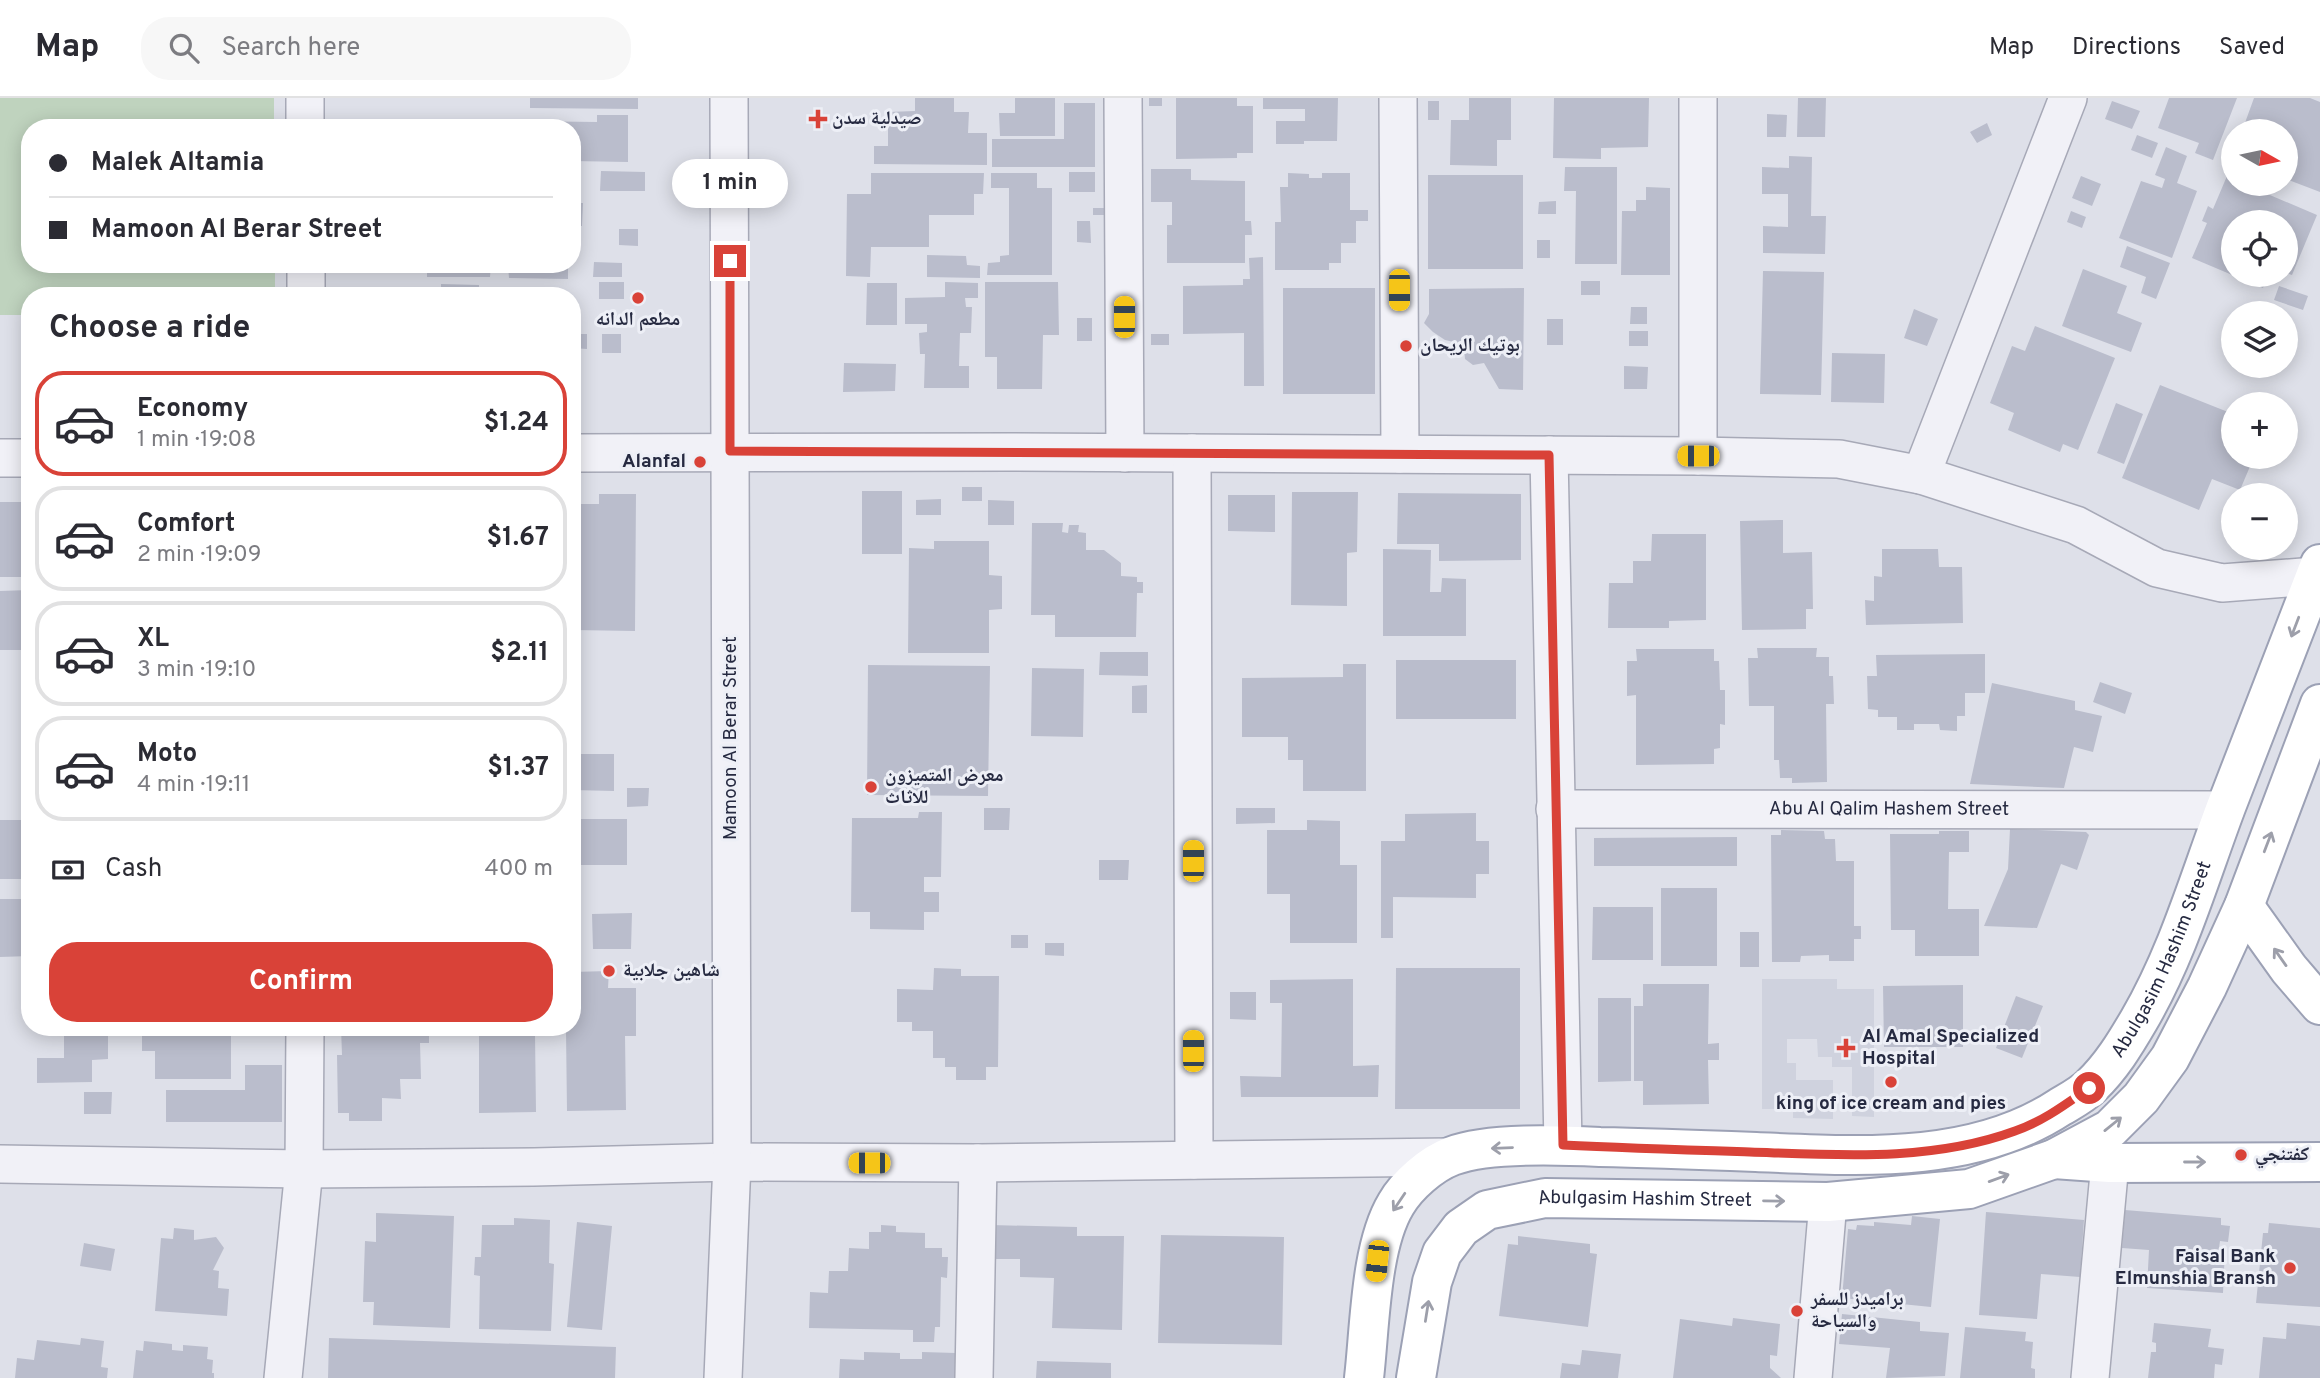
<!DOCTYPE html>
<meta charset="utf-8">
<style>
:root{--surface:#fff;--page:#f7f7f7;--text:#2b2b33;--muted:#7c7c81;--line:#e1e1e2;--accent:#d94238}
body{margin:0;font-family:Overpass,"Noto Naskh Arabic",sans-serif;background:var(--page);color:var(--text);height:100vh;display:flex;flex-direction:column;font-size:26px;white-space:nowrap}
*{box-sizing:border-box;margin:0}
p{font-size:23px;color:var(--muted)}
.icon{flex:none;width:38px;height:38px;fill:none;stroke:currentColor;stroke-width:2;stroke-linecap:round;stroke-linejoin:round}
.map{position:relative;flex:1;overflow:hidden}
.side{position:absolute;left:21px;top:189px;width:560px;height:749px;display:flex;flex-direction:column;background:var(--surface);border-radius:28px;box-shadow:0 4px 18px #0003}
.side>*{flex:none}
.guide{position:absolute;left:21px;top:21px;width:560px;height:154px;border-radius:28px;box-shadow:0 4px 18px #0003;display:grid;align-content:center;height:154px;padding:0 28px;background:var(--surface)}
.needle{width:46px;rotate:99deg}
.buttons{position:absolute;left:2221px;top:21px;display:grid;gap:14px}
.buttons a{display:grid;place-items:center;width:77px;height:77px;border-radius:50%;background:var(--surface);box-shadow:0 4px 18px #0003;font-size:35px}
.end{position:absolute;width:32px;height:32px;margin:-16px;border:9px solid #d94238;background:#fff;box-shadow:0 0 0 4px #fff}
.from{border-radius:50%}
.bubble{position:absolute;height:49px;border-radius:24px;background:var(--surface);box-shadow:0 4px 18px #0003;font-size:23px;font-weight:700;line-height:49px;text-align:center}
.car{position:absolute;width:21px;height:42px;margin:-21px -10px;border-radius:9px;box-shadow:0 0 5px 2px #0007;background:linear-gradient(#f5c518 24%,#345 0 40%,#f5c518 0 76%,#345 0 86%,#f5c518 0)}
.guide b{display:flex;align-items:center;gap:24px;height:66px;font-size:26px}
.guide b+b{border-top:2px solid var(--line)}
.guide i{width:18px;height:18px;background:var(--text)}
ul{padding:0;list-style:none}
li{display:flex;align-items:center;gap:21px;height:105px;margin:0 14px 10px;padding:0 14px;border:4px solid var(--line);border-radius:28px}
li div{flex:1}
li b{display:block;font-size:26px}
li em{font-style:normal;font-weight:700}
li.on{border-color:var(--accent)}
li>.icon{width:63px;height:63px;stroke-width:1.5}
h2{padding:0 28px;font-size:32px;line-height:84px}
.pay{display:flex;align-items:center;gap:18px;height:77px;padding:0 28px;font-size:26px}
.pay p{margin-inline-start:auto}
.cta{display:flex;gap:14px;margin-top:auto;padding:14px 28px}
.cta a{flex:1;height:80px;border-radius:28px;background:var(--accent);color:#fff;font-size:28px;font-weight:700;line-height:80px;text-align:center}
header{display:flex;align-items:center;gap:42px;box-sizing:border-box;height:98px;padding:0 35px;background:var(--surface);border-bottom:2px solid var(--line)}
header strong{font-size:33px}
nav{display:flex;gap:38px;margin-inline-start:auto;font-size:24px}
.search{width:490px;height:63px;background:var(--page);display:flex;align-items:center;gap:18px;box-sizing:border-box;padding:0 24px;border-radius:28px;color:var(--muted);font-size:26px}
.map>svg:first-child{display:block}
</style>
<header>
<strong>Map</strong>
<div class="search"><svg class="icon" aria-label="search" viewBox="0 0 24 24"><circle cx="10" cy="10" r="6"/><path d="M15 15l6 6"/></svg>Search here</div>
<nav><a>Map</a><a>Directions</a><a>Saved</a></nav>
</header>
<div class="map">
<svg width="2320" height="1280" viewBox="0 0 2320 1280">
<rect width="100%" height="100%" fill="#dee0e9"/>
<path fill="#cfd2de" d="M1762,881H1837V891H1874V1019L1852,1018V969H1832V959H1818L1817,941H1787V965H1796V982H1833V1021L1793,1020V1011H1762Z"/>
<path fill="#bfd3be" d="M0,0H274V30H30V166H275V198H30V217H0Z"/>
<path fill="#babdcc" d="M530,0H638V11L530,10Z
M915,0H954V14H969L968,35H987V67L874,66V48H888V14L915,13Z
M1015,0H1055V38H1000L999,15H1015Z
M1149,0H1162V8H1149Z
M1176,0H1237V8H1253V55H1237V60L1176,61Z
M1263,0H1338L1337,43H1304V46H1276V23H1305V11H1263Z
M1469,0H1511V42H1497V68L1450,67L1451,22H1469Z
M1554,0H1649L1648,49L1601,50V61L1553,60Z
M1798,0H1826L1825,39H1797Z
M2169,0H2237L2213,62L2195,55L2199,45L2158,30Z
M2254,0H2310L2320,4V94L2286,81V33H2242Z
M1428,3H1439V22H1428Z
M2112,3L2140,13L2132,31L2105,21Z
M1064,5H1095V69H992V41H1064Z
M1767,16L1787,17L1786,39H1767Z
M597,17H628V64L572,63V30H518V23L597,24Z
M1987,25L1992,37L1977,45L1970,34Z
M2137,37L2158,45L2152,60L2131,52Z
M2166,49L2187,58L2177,85L2197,93L2172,160L2119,140L2141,83L2162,90L2165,81L2155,77Z
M1789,58L1812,59L1811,118H1826L1825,156L1763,155V128L1788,129V96H1762V69L1789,70Z
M1565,69H1617V166H1575L1576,93H1564Z
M1151,71H1191V82L1245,83V123H1251L1252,137H1245V165H1167V127H1172V104H1151Z
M601,73L645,74V93H600Z
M1069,74H1095V94H1069Z
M871,75H984L983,96H974V117H929V149H871L870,179L846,178L847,96H871Z
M991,75H1037V90H1052V177H987L988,165L1000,164V158L1009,157V90H991Z
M1288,75L1309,76V80H1322V75H1350V112H1368V123H1356V145H1341V165H1329V172H1275V124H1281L1280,89H1288Z
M1428,77H1523V171H1428Z
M2081,78L2101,86L2092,108L2072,100Z
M2227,78L2233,81V86H2244L2317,117L2292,177L2286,175V124H2233V177H2268L2263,190L2192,160L2207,125L2202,123L2208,108L2213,111Z
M1646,89L1670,90V177H1621L1622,113H1636V102H1646Z
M1556,103V116H1538L1539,104Z
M572,105H583L582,128H572Z
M1093,110H1105L1104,117H1093Z
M2071,113L2086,119L2082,130L2067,124Z
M1077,123H1090L1091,145L1077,144Z
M619,131H638V148L619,147Z
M1537,142H1550V160H1537Z
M2127,148L2170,165L2156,201L2141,195L2146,179L2120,169Z
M927,157L966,158L967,167L980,168V180L927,179Z
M1263,159L1264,288H1244V235L1183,236V188L1243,187V181H1250L1249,160Z
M594,164L622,165V179H593Z
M427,166H491L490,179H427Z
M522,166H568V181L509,180L508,168H522Z
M2083,171L2127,188L2117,215L2142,225L2131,254L2062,228Z
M1763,173L1824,174L1821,297L1760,296Z
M1581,183H1600V197H1581Z
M599,184H624V201H599Z
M945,184L978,185V200H965L966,209H972L971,235H960L959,268H969V290H924L925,256H920L919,235L927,234V226H905V200L945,199Z
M985,184H1058L1059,237H1043L1042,291H997V259H985Z
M867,185H897V227H866Z
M441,186L479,187V198H441Z
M2279,188L2308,198L2303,212L2274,202Z
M1283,190H1375V296H1283Z
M1524,190L1523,292L1499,291L1484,265L1473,267L1465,261L1464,250L1458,245L1445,242L1433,234L1424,225L1429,216V191Z
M1631,209H1647V226H1630Z
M1914,211L1938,221L1927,248L1904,240Z
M1077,220H1092V243H1077Z
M1547,221H1563V247H1547Z
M2035,228L2115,260L2078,352L2063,346L2060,354L2008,332L2014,315L1990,305L2012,248L2025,253Z
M1629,233H1648V248H1629Z
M572,236H587V251L572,250Z
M602,236H621V255H602Z
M1151,236H1169V247H1151Z
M1832,255L1885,256L1884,305L1831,304Z
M844,265L896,266L895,293L843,294Z
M1624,268L1648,269L1647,291H1624Z
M2160,287L2233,316V359H2254L2240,392L2212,381L2199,412L2122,380Z
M2116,305L2143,316L2124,366L2097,355Z
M962,389H982V403H962Z
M862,393H902V456H862Z
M1292,394H1358L1357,454L1347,455V508L1291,507Z
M1398,395L1521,396V462L1439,463V446H1397Z
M599,396H636L635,533L573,532V406H599Z
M1228,397H1275V434L1228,433Z
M941,401V417H916V402Z
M988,402L1014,403V427H988Z
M0,404H30V479H0Z
M1783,422V455L1812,454L1813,511H1806V531L1742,532L1740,423Z
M1032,425H1063L1062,434L1068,435L1069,427H1079L1078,434L1086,435V452H1104L1121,465V478L1137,479V484H1143V495H1137L1136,539H1055V517H1031Z
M1652,436H1706V522L1669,523V530H1608L1609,485H1633V463H1651Z
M934,443H989V477L1002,478V511L989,512V555H908L909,450L934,451Z
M1383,451L1431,452L1430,494H1441L1442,480L1466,481V538H1383Z
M1882,451H1938L1939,469H1962L1963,525L1866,527L1865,502L1874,503V478L1882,479Z
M30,492V552H0V493Z
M1757,550H1817L1816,559H1829V578H1833L1834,606H1826L1827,684L1792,685V680H1780L1779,662H1774V608H1749L1748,560H1758Z
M1636,551H1714V563H1719L1720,592H1725V627L1720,626V650L1714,651V666L1636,667V597L1627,598V563H1637Z
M1100,554H1148V578L1099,577Z
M1985,556V595H1965V618H1957V633L1940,632L1939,626H1914V632H1897V619H1878V612L1868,611L1867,578H1877L1876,557Z
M1396,562H1516V621H1396Z
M1343,566H1366V693H1303V662H1288V639H1242V580L1343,579Z
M868,567L990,568L988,698L867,697Z
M1032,570L1084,571L1083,639L1031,638Z
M2100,584L2132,595L2125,616L2093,604Z
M1992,585L2075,603V612L2102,618L2093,654L2074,649L2064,690L1970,686Z
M1147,587V615H1132V588Z
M572,656H614V693L572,692Z
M627,690H649L648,708L627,709Z
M984,710H1010L1009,732H984Z
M1236,710H1275V725L1236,726Z
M919,714H942L941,779H924V794H939V814H924V832L870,831V814H851L852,720H918Z
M1476,715V743H1489V776H1476V800L1393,799V840H1381V743H1405V716Z
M572,721H627V767H572Z
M0,722H30V781H0Z
M1307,722L1340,723V767H1357V845H1290V796H1267V732H1307Z
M2010,731L2086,734L2089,737L2077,772L2061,766L2037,830L1984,828L2008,771Z
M1781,732L1824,733L1825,741H1835L1836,763H1854V828H1861V841H1854V863H1829V857L1801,858L1800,864H1772L1771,737H1781Z
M1939,733H1969V754H1949L1948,811H1979V858H1915V832H1891L1890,736H1939Z
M1737,739V768H1594V740Z
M1099,762H1129L1128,782H1099Z
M1661,790H1717V868H1661Z
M0,801H30V858L0,859Z
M1593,809H1653V862H1592Z
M632,815L631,851H593L592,816Z
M1740,834H1759V869H1740Z
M1011,837H1028V850H1011Z
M1045,845H1064V858L1045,857Z
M934,870L961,871V878H999L998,969H986V982H956V969H945V960H933V933H912V924H897V891L933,892Z
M1396,870H1520V1011H1395Z
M609,873L608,890H636V938H625L626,1012L567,1013L566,933L531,934V929H572V874Z
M1353,881V968L1379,967L1378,999H1241L1240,978L1281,979L1282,905H1270V882Z
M1643,886H1709L1708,946L1719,945V962H1708L1709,1006L1643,1007V983H1634V908H1643Z
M1963,887V949H1884L1883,888Z
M1230,894H1256V922L1230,921Z
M2016,898L2043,908L2022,960L1996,950Z
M1598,900H1631V983L1598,984Z
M64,929H108V961L92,962V984L37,985V960H64Z
M142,929H231V981H155V953H142Z
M341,929H429V945H420L421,981H400L401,1001L382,1000V1023H349V1015H338L337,957H342Z
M535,936L536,1014L479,1015V937Z
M245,967H282V1024H166V992H245Z
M84,994H112L111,1016H84Z
M2125,1112L2221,1120V1127L2230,1128L2228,1144L2220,1143L2219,1150H2225L2223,1195L2147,1190L2149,1152L2122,1150Z
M1986,1114L2084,1122L2080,1179L2041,1176L2037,1221L1979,1217Z
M376,1115L454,1118L450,1230L373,1227L374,1204H363L365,1143L376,1144Z
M1912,1118L1940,1121L1931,1209L1842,1200L1848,1131L1856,1132L1857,1127L1874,1128V1124L1911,1127Z
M514,1120L550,1122L549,1165L554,1166L551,1233L479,1231L480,1178L474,1177L475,1159H481L482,1127H514Z
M577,1124L612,1128L602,1232L567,1229Z
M2269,1125L2320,1130V1209L2256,1205L2263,1135H2268Z
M881,1127L896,1128V1134L925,1135V1150H942V1159H948L947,1180L941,1179L940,1229H935L934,1244H913V1232L809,1230L810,1194L828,1195L829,1173H848L849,1150L869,1151V1134H881Z
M991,1127L1077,1129V1138H1124L1122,1232L1052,1230L1054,1180L1020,1179V1161H990Z
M174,1130L194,1132V1142L216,1139L224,1150L213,1172L219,1173L218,1190L229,1191L227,1218L155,1213L161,1140L173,1141Z
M1161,1137L1284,1139L1282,1247L1158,1245Z
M1518,1138L1590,1146V1155L1597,1156L1588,1229L1499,1218L1508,1146L1518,1147Z
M84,1145L115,1151L111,1173L80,1168Z
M1842,1216L1920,1224V1233L1949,1235L1945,1278L1886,1280L1890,1250L1839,1246Z
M1733,1220L1780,1226L1777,1258L1770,1257V1270L1781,1280H1673L1680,1221L1732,1228Z
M2154,1225L2211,1231L2208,1249L2224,1251L2222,1267L2215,1266L2214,1280H2148L2151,1254H2156V1245L2152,1244Z
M2287,1225L2320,1228V1280H2259L2263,1239L2286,1241Z
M1965,1229L2026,1234L2025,1243L2033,1244L2031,1270L2035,1271V1280H1960Z
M81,1240L104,1243L101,1269L108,1270L107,1280H15L17,1260L34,1262L37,1242L80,1247Z
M329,1240L616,1249L615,1280H328Z
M144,1243L172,1246V1252L183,1253V1247L208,1249L207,1261L213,1262L212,1275H214V1280H133L136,1252L143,1253Z
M1582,1252L1621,1256L1618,1280H1560L1562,1265L1580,1267Z
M864,1254L900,1255V1261H922V1254L956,1255V1280H839L840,1261L864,1262Z
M1037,1263L1111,1265V1280H1036Z"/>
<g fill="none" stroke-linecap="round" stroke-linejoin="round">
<g stroke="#a7a9b7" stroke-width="40">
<g id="minor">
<path d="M305,0V30"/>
<path d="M1123,0L1125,355"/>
<path d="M1398,0L1400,356"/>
<path d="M306,166V198"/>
<path d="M572,355L1011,354L1698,358L1839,361L1921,377L2076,427L2157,470L2222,485L2315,478"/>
<path d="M1192,355L1194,1062"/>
<path d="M1549,357L1563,1047"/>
<path d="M1698,358V0"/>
<path d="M0,360H30"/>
<path d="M1921,377L2068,0"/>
<path id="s1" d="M1555,711L2225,712"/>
<path d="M0,1066L304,1071L534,1069L732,1064L978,1065L1449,1059"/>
<path d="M283,1280L304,1071L305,929"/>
<path d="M723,1280L732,1064L729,0"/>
<path d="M974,1280L978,1065"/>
<path d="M1813,1280L1828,1104"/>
<path d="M2090,1280L2110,1065"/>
</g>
</g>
<g stroke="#9ca1b5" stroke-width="42">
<g id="major">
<path d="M2244,808L2289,871L2320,907"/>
<path d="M2054,1061L2110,1065L2320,1064"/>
<path id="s2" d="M1364,1280C1370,1229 1370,1149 1396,1106C1407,1087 1431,1066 1452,1058C1488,1044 1560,1047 1600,1049C1652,1050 1704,1052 1756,1054C1857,1058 1972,1067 2060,1009C2070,1003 2082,997 2091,988C2111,969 2125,946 2139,922C2178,855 2199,781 2226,709C2257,628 2289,547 2320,466"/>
<path id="s3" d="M1416,1280L1432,1184L1442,1155L1461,1130L1487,1112L1545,1100L1828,1104L1969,1091L2054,1061L2110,1031L2141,1000L2170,960L2207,889L2244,808L2320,606"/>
</g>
</g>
<use href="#minor" stroke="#f1f1f7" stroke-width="37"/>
<use href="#major" stroke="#fff" stroke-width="38"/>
</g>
<defs><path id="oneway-shaft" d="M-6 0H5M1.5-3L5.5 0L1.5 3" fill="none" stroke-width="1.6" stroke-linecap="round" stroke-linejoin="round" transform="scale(1.75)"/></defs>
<g stroke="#9d9faa">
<use href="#oneway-shaft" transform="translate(2295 529) rotate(111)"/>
<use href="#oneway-shaft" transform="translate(2268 744) rotate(-69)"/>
<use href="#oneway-shaft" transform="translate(2280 859) rotate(-125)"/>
<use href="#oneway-shaft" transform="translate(2113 1026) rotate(-39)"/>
<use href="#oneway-shaft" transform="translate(1502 1050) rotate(178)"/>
<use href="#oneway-shaft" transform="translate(2195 1064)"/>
<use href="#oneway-shaft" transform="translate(1999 1080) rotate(-20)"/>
<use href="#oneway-shaft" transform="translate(1774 1103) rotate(1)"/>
<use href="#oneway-shaft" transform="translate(1399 1104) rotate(124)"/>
<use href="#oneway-shaft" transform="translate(1427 1213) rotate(-81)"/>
</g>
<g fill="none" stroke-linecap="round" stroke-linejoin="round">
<path stroke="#d94238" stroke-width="9" d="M730,163V353L1549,357L1563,1047C1625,1050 1688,1052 1750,1054C1838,1057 1931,1064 2015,1033C2042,1024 2066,1006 2089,990"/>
</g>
<g fill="#d94238" stroke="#edeff6" stroke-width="2.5">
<path d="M814.5 10.5h7v7h7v7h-7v7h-7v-7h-7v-7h7z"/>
<circle cx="638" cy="200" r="7"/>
<circle cx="1406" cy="248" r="7"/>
<circle cx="700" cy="364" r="7"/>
<circle cx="871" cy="689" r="7"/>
<circle cx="609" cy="873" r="7"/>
<path d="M1842.5 939.5h7v7h7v7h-7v7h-7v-7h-7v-7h7z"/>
<circle cx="1891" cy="984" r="7"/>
<circle cx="2241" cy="1057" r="7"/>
<circle cx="2290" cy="1170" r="7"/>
<circle cx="1797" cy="1213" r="7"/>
</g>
<g text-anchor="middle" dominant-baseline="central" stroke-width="6" stroke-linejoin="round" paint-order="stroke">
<g font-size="19" font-weight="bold" fill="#262a41" stroke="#edeff6" text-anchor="start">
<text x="832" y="21">صيدلية سدن</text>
<text x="638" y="222" text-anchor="middle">مطعم الدانه</text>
<text x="1420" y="248">بوتيك الريحان</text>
<text x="686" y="364" text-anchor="end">Alanfal</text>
<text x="885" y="678">معرض المتميزون<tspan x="885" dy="22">للاثاث</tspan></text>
<text x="623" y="873">شاهين جلابية</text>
<text x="1862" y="939">Al Amal Specialized<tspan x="1862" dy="22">Hospital</tspan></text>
<text x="1891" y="1006" text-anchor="middle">king of ice cream and pies</text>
<text x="2255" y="1057">كفتنجي</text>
<text x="2276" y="1159" text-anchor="end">Faisal Bank<tspan x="2276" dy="22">Elmunshia Bransh</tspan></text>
<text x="1811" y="1202">براميدز للسفر<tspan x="1811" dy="22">والسياحة</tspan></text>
</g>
<g font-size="19" fill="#262a41" stroke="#edeff6">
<text transform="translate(731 640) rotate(-90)">Mamoon Al Berar Street</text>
<text stroke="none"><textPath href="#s1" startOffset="334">Abu Al Qalim Hashem Street</textPath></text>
<text stroke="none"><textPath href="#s2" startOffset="1055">Abulgasim Hashim Street</textPath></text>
<text stroke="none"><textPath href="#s3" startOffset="350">Abulgasim Hashim Street</textPath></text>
</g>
</g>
</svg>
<div class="buttons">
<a><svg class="needle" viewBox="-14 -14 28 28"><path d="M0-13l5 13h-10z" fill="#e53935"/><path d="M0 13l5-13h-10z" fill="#7c7c81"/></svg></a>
<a><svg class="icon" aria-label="locate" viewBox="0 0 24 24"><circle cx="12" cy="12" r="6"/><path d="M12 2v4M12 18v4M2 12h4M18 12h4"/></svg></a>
<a><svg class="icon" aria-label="layers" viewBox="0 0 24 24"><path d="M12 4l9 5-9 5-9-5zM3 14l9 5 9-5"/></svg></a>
<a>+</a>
<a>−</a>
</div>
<i class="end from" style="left:2089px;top:990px"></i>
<i class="end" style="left:730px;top:163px"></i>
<div class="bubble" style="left:672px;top:61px;width:116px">1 min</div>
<i class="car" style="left:1399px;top:192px;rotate:180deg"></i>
<i class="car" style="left:1124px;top:219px;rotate:0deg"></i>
<i class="car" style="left:1698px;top:358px;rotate:270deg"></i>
<i class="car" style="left:1193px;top:763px;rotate:0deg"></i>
<i class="car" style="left:1193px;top:953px;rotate:0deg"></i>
<i class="car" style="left:869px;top:1065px;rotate:270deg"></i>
<i class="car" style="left:1377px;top:1163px;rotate:186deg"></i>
<div class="guide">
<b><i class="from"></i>Malek Altamia</b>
<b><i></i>Mamoon Al Berar Street</b>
</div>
<section class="side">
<h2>Choose a ride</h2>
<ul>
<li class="on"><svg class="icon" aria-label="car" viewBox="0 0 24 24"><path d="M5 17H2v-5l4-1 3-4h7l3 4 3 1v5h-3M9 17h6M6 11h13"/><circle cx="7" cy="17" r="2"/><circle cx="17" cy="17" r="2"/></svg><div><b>Economy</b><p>1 min · 19:08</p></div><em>$1.24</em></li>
<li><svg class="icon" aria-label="car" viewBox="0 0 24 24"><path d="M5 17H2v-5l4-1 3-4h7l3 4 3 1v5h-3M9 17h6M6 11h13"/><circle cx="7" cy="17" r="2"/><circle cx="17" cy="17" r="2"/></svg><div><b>Comfort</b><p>2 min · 19:09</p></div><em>$1.67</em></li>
<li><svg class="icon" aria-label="car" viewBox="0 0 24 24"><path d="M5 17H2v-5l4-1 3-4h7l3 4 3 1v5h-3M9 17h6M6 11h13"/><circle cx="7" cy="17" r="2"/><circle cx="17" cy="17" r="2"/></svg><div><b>XL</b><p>3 min · 19:10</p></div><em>$2.11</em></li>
<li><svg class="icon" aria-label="car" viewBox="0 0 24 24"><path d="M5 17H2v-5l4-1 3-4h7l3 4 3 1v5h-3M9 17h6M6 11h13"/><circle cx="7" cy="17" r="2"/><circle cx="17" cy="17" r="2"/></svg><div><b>Moto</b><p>4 min · 19:11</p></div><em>$1.37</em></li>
</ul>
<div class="pay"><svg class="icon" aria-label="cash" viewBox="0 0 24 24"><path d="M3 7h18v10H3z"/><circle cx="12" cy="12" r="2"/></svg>Cash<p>400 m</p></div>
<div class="cta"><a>Confirm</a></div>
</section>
</div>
